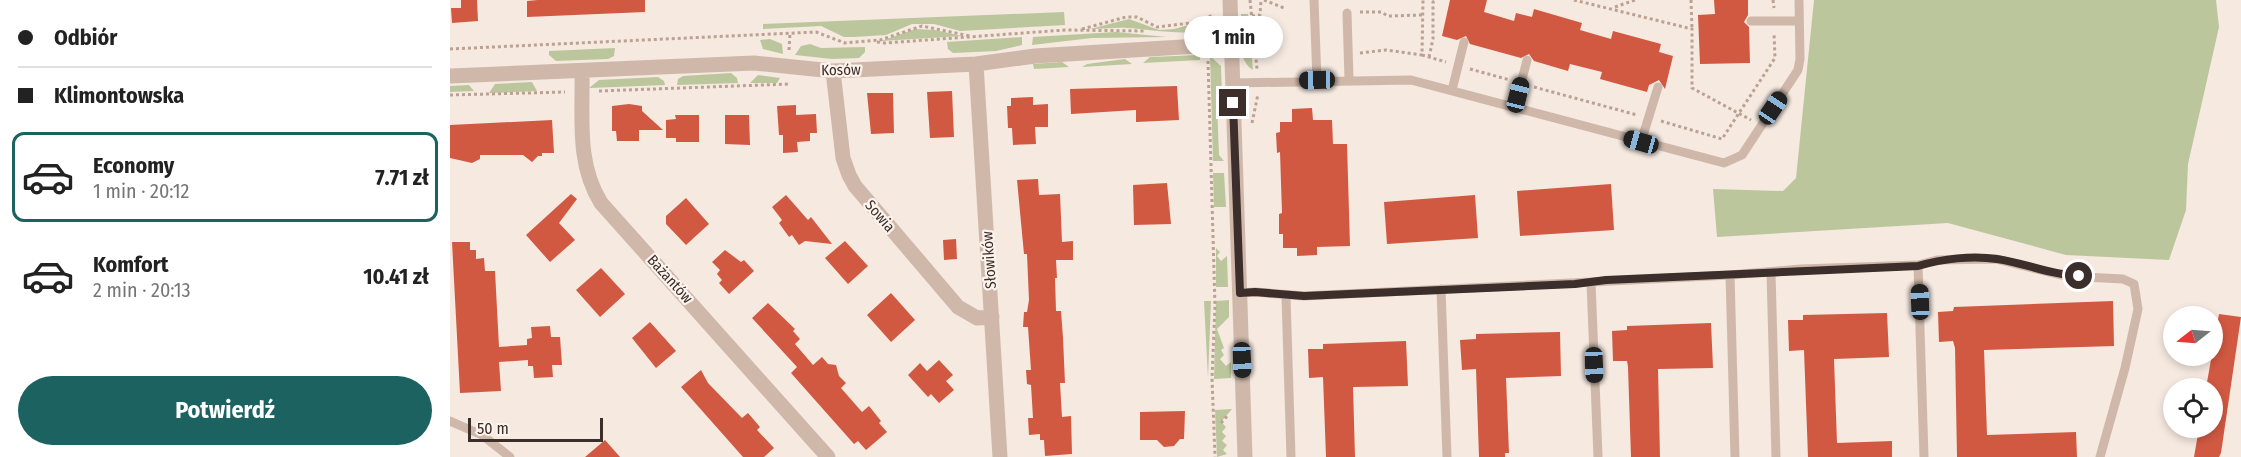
<!DOCTYPE html>
<html lang="pl">
<meta charset="utf-8">
<style>
:root{--surface:#fff;--page:#f6f6f6;--text:#222;--muted:#767676;--line:#e0e0e0;--accent:#1b6261}
body{margin:0;font-family:"Fira Sans Condensed",sans-serif;background:var(--page);color:var(--text);height:100vh;display:flex;flex-direction:column;font-size:22px;white-space:nowrap}
*{box-sizing:border-box;margin:0}
p{font-size:20px;color:var(--muted)}
.icon{flex:none;width:33px;height:33px;fill:none;stroke:currentColor;stroke-width:2;stroke-linecap:round;stroke-linejoin:round}
.map{position:relative;flex:1;overflow:hidden}
.sheet{display:flex;flex-direction:column;background:var(--surface);width:450px}
.sheet>*{flex:none}
.hud{display:grid;align-content:center;height:132px;padding:0 18px;background:var(--surface)}
.needle{width:39px;rotate:253deg}
.buttons{position:absolute;left:1713px;top:306px;display:grid;gap:12px}
.buttons a{display:grid;place-items:center;width:60px;height:60px;border-radius:50%;background:var(--surface);box-shadow:0 3px 9px #0003;font-size:30px}
.scale{position:absolute;left:18px;bottom:15px;width:135px;box-sizing:border-box;padding-left:6px;border:3px solid #3c2e2a;border-top:0;font-size:16px;line-height:21px;white-space:nowrap;color:#3c2e2a;-webkit-text-stroke:4px #fcf4ed;paint-order:stroke}
.end{position:absolute;width:27px;height:27px;margin:-14px;border:8px solid #3c2e2a;background:#fff;box-shadow:0 0 0 3px #fff}
.from{border-radius:50%}
.bubble{position:absolute;height:42px;border-radius:21px;background:var(--surface);box-shadow:0 3px 9px #0003;font-size:20px;font-weight:700;line-height:42px;text-align:center}
.car{position:absolute;width:18px;height:36px;margin:-18px -9px;border-radius:8px;box-shadow:0 0 4px 2px #0007;background:linear-gradient(#222 24%,#8ab4d8 0 40%,#222 0 76%,#8ab4d8 0 86%,#222 0)}
.hud b{display:flex;align-items:center;gap:21px;height:57px;font-size:22px}
.hud b+b{border-top:2px solid var(--line)}
.hud i{width:15px;height:15px;background:var(--text)}
ul{padding:0;list-style:none}
li{display:flex;align-items:center;gap:18px;height:90px;margin:0 12px 9px;padding:0 6px;border:3px solid transparent;border-radius:12px}
li div{flex:1}
li b{display:block;font-size:22px}
li em{font-style:normal;font-weight:700}
li.active{border-color:var(--accent)}
li>.icon{width:54px;height:54px;stroke-width:1.5}
.action{display:flex;gap:12px;margin-top:auto;padding:12px 18px}
.action a{flex:1;height:69px;border-radius:36px;background:var(--accent);color:#fff;font-size:24px;font-weight:700;line-height:69px;text-align:center}
main{display:flex;flex:1;min-height:0}
.map>svg:first-child{display:block}
</style>
<main>
<section class="sheet">
<div class="hud">
<b><i class="from"></i>Odbiór</b>
<b><i></i>Klimontowska</b>
</div>
<ul>
<li class="active"><svg class="icon" aria-label="car" viewBox="0 0 24 24"><path d="M5 17H2v-5l4-1 3-4h7l3 4 3 1v5h-3M9 17h6M6 11h13"/><circle cx="7" cy="17" r="2"/><circle cx="17" cy="17" r="2"/></svg><div><b>Economy</b><p>1 min · 20:12</p></div><em>7.71 zł</em></li>
<li><svg class="icon" aria-label="car" viewBox="0 0 24 24"><path d="M5 17H2v-5l4-1 3-4h7l3 4 3 1v5h-3M9 17h6M6 11h13"/><circle cx="7" cy="17" r="2"/><circle cx="17" cy="17" r="2"/></svg><div><b>Komfort</b><p>2 min · 20:13</p></div><em>10.41 zł</em></li>
</ul>
<div class="action"><a>Potwierdź</a></div>
</section>
<div class="map">
<svg width="1791" height="457" viewBox="0 0 1791 457">
<rect width="100%" height="100%" fill="#f5e9e0"/>
<path fill="#bcc69d" d="M1364,0H1766L1769,27L1738,164L1736,210L1719,260L1616,255L1498,223L1267,237L1263,189L1333,191L1346,178Z
M614,12L615,25L510,31L484,24H462L436,35L404,37H394L371,26L313,29V24Z
M791,14H798L803,70C786,60 791,32 791,14Z
M767,17L765,25C750,39 699,29 678,28C666,27 653,29 640,29L679,19L709,30L724,29Z
M465,29L485,30L512,36L431,41Z
M666,32L717,37L642,38L582,45L583,37Z
M572,37V45L546,51L503,53L498,49L497,42Z
M320,39L332,44L333,54L313,49L310,40Z
M360,44L371,48L415,47V52L409,58L382,59L345,55L351,46Z
M165,48L164,56L158,59L106,61L99,55V51Z
M750,55V60L693,63L700,57Z
M760,56L771,66L772,96L767,103L769,155L774,161H763Z
M675,59L682,64L632,67L637,64Z
M612,62L619,67L584,69L583,64Z
M281,73L287,78L288,83L227,85L228,79L233,76Z
M308,75L330,78L327,83H300Z
M208,77L214,81L215,85L139,88L149,80Z
M82,82L87,91L39,93L45,84Z
M19,85L24,91L0,92V86Z
M763,173H774L776,207H764Z
M766,248L770,252L767,256L771,261L777,256L778,287H766Z
M779,300V317L767,329L774,348L771,350L774,355L770,359L776,366L781,362V378L764,379L766,301Z
M754,301H761L758,378Z
M782,409L771,422L776,427L772,432L776,436L772,441L777,445L773,450L777,454L767,457L765,410Z"/>
<path fill="#d15942" d="M11,0H27L28,21L2,23L1,8H11Z
M88,0H195V12L77,17V1Z
M1000,0H1037L1034,12L1064,21L1066,13L1082,17L1084,9L1132,23L1130,30L1161,39L1163,31L1211,44L1209,52L1223,56L1215,89L1209,80L1199,85L1197,92L1150,79L1152,72L1120,64L1118,71L1084,61L1079,54L1071,58L1020,44L1016,36L1007,40L992,36Z
M1264,0H1298V15L1294,22L1299,27L1300,63L1250,64L1248,15L1265,14Z
M727,86L729,120L686,122V110L621,114L620,89Z
M502,91L504,137L480,138L477,92Z
M417,93H443L444,133L421,134Z
M583,97V105L598,104V127H585L586,144L563,145L562,128H558L557,106H561V98Z
M179,104L192,106V111L213,130H189V141H167L166,131H162V106Z
M346,105V115L366,114L367,133H360V141L347,142L348,152L333,153V135H329L327,106Z
M862,108L863,120H882L883,144H897L900,246L867,247V255L847,256V248H833V234H829V214L832,213L830,152L827,153L826,133L830,132V122H842V109Z
M225,115H249V142H226V138H216V120L226,119Z
M275,115H299L300,145L275,144Z
M102,120L104,153H92V156H88L82,162L73,155H30V159L22,163L0,158V125Z
M588,179L589,195L610,194L612,242L623,241V260H606L607,278H605L606,311H611L613,338L615,383H610L612,417L621,416L622,454L595,456L594,440H590V434L579,435L578,418H583L581,385L577,384L576,370H581L578,327H573L574,312H577L579,300L577,254H574L567,180Z
M717,183L721,224L684,225L683,185Z
M1161,184L1164,230L1070,236L1067,191Z
M121,194L127,199L109,223L125,240L100,262L76,235Z
M336,195L358,220L361,217L382,244L355,241L349,245L342,235L339,237L329,223L332,220L322,207Z
M1025,195L1028,238L937,244L934,202Z
M236,198L259,224L236,245L216,224V216Z
M506,239L507,259L494,260L493,240Z
M395,241L418,266L398,284L375,258Z
M2,242H20V250H26V259L34,258L35,271H45L49,347L77,345V339L82,338L81,327L100,326L101,337H110L112,365H102L103,377L84,378L83,366H78V360L49,362L51,391L10,393Z
M275,250L291,262L294,260L304,271L279,294L269,283L272,280L267,274L270,270L262,262Z
M151,268L175,294L150,317L126,290Z
M441,293L465,320L441,342L417,315Z
M1663,301L1664,346L1534,350L1537,435L1626,432L1627,457H1507L1505,348L1503,341L1489,342L1488,312L1503,311L1504,307Z
M318,303L345,329L343,331L350,339L345,344L363,365L372,357L378,364L386,365L389,376L396,383L391,388L412,412L419,406L431,421L429,423L437,432L416,450L408,441L404,444L341,373L347,367L302,318Z
M1437,313L1439,357L1384,359L1387,443L1442,441V457H1358L1354,350L1339,351L1338,320H1353V315Z
M1769,314L1791,317L1771,453L1769,457H1744L1749,428H1762V388H1756Z
M200,322L226,351L206,368L182,338Z
M1261,323L1263,368L1208,369L1210,457H1181L1178,367L1177,361H1163L1162,331L1177,330V326Z
M1110,332L1111,376L1056,378L1059,453H1055V457H1029L1026,369L1012,370L1010,340L1026,339V334Z
M956,341L958,386L903,387L905,457H876L873,377L859,378L858,349H873V344Z
M489,360L503,375L496,381L504,390L489,403L481,394L478,397L458,375L470,363L477,371Z
M251,370L258,383L292,418L298,413L310,427L307,430L324,448L314,457H293L231,387Z
M735,411L734,439H730L724,446L714,447L707,440H690V412Z
M155,440L170,457H135Z"/>
<g fill="none" stroke-linecap="round" stroke-linejoin="round">
<path stroke="#bba193" stroke-width="3" stroke-dasharray="3 3" stroke-linecap="butt" d="M800,0L807,69
M814,0L834,8
M1124,0L1242,29V88L1301,120
M1241,0L1242,29
M1323,0L1324,8
M1165,7L1185,0
M910,12H931L938,16L973,15
M802,16L810,15L811,0
M632,29L676,17H687L707,27L740,23L764,15
M427,42L435,43L615,30L695,31
M0,49L366,32L395,43L430,40L472,26L520,36
M339,50L340,33
M910,53L936,50L972,55L973,0
M972,55L996,62
M979,57L983,39V2L986,0
M758,61L765,306L762,378L765,457
M1020,69L1060,80
M1084,87L1187,115
M149,91L340,84
M0,95L115,92
M1211,121L1272,139L1325,58L1324,33
M802,123L808,94
M771,423L778,415"/>
<path stroke="#cfb8aa" stroke-width="9" d="M864,0L867,80
M897,13L899,79
M1301,21H1349
M783,83L961,80L1274,163L1292,155L1348,70L1350,59L1349,0
M1002,90L1014,42
M1065,107L1077,60
M1191,142L1208,87
M1468,265L1474,457
M1321,273L1326,457
M1280,275L1351,269L1468,265L1487,260L1546,259L1615,276L1673,279L1684,284L1688,309L1675,368L1650,457
M991,289L997,457
M790,293L805,292L854,296L1141,282
M836,297L841,457
M0,421L32,435L60,457
M1148,457L1141,282L1280,275L1285,457"/>
<path stroke="#cfb8aa" stroke-width="15" d="M780,0L795,457
M526,64L550,457
M383,71L393,158L399,175L405,186L508,307L527,318L542,317
M132,72C133,117 126,163 151,203L378,457
M0,76L304,63L383,71L526,64L585,56L781,44"/>
</g>
<g fill="none" stroke-linecap="round" stroke-linejoin="round">
<path stroke="#3c2e2a" stroke-width="8" d="M783,103L790,293L805,292L854,296L1125,284L1156,280L1468,266C1492,259 1522,255 1547,259C1575,263 1601,275 1629,276"/>
</g>
<g text-anchor="middle" dominant-baseline="central" stroke-width="4.5" stroke-linejoin="round" paint-order="stroke">
<g font-size="15" fill="#3c2e2a" stroke="#fcf4ed">
<text transform="translate(391 70) rotate(-1)">Kosów</text>
<text transform="translate(430 216) rotate(49)">Sowia</text>
<text transform="translate(539 260) rotate(-94)">Słowików</text>
<text transform="translate(220 279) rotate(48)">Bażantów</text>
</g>
</g>
</svg>
<div class="buttons">
<a><svg class="needle" viewBox="-14 -14 28 28"><path d="M0-13l5 13h-10z" fill="#e53935"/><path d="M0 13l5-13h-10z" fill="#767676"/></svg></a>
<a><svg class="icon" aria-label="locate" viewBox="0 0 24 24"><circle cx="12" cy="12" r="6"/><path d="M12 2v4M12 18v4M2 12h4M18 12h4"/></svg></a>
</div>
<div class="scale">50 m</div>
<i class="end from" style="left:1629px;top:276px"></i>
<i class="end" style="left:783px;top:103px"></i>
<div class="bubble" style="left:734px;top:16px;width:99px">1 min</div>
<i class="car" style="left:867px;top:80px;rotate:269deg"></i>
<i class="car" style="left:1068px;top:95px;rotate:14deg"></i>
<i class="car" style="left:1323px;top:108px;rotate:34deg"></i>
<i class="car" style="left:1191px;top:142px;rotate:286deg"></i>
<i class="car" style="left:1470px;top:302px;rotate:358deg"></i>
<i class="car" style="left:792px;top:360px;rotate:178deg"></i>
<i class="car" style="left:1144px;top:365px;rotate:178deg"></i>
</div>
</main>
